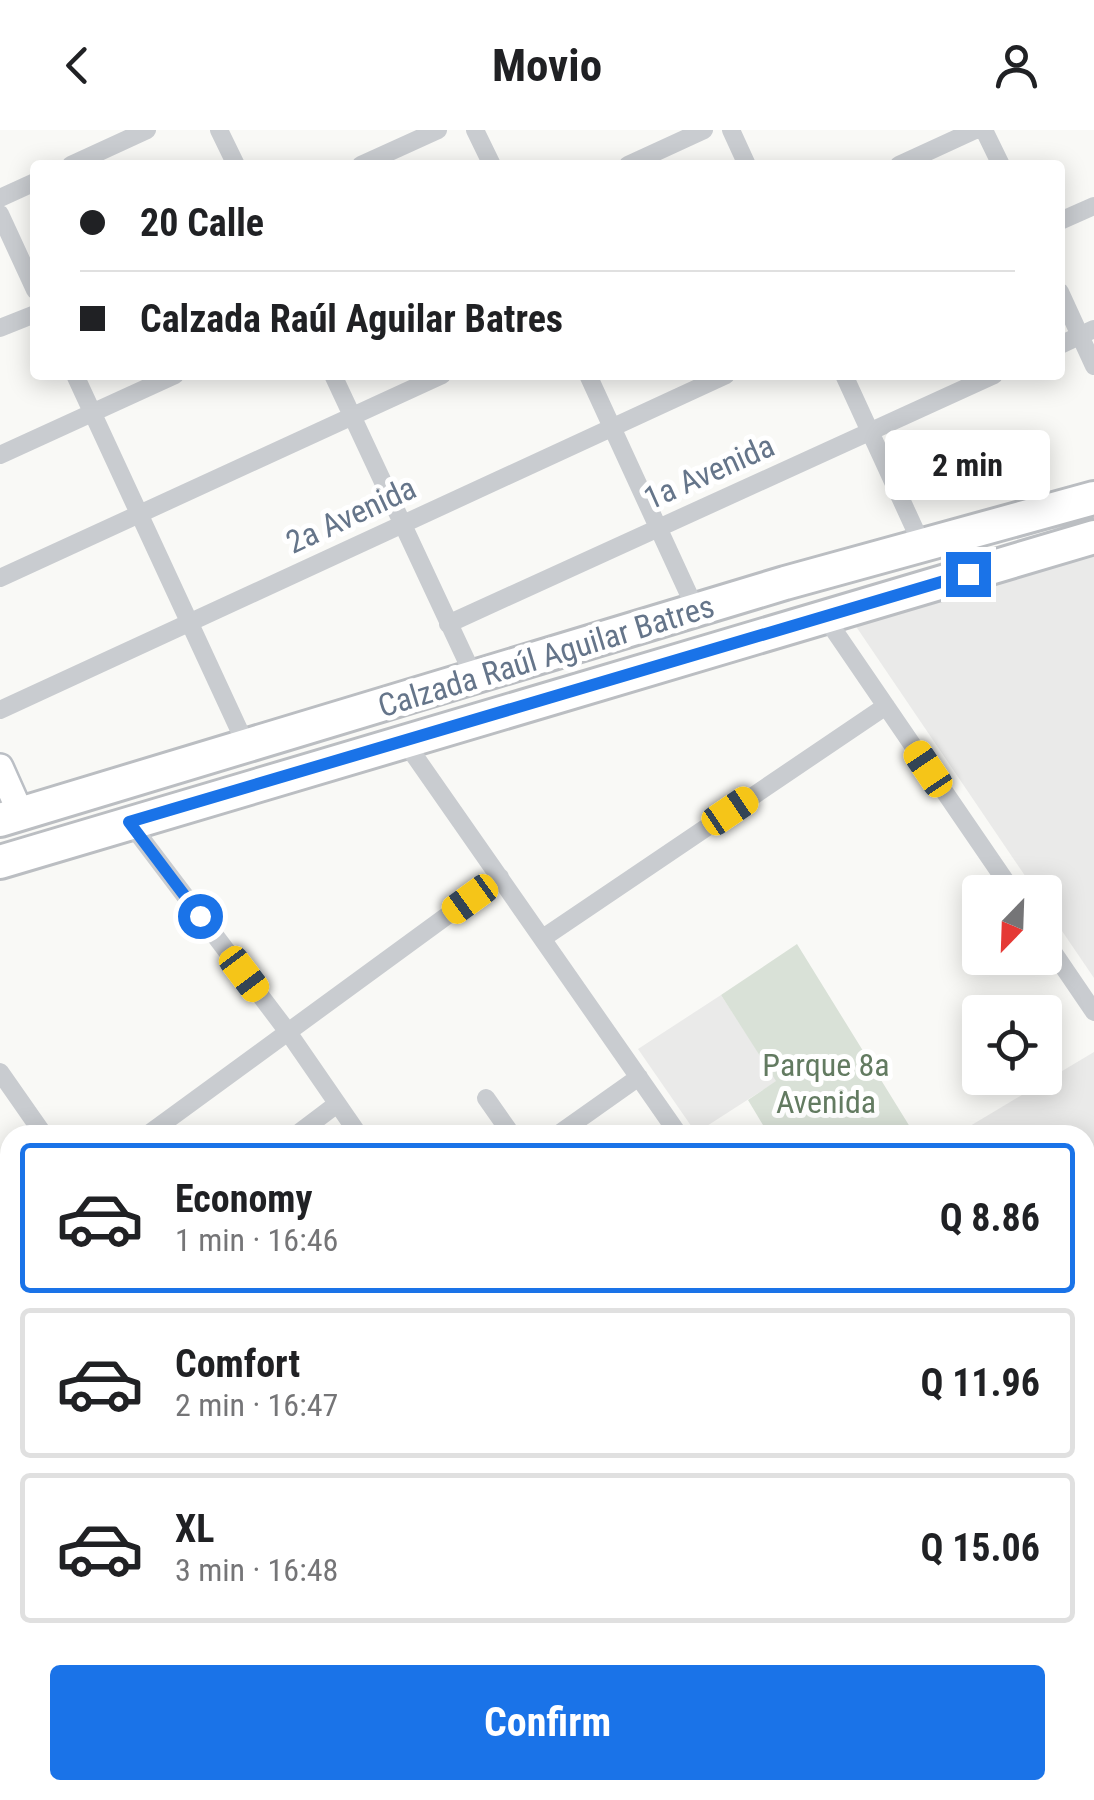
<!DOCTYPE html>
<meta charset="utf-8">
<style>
:root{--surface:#fff;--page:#f2f2f2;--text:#202124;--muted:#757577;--line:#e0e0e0;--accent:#1a73e8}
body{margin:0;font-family:"Roboto Condensed",sans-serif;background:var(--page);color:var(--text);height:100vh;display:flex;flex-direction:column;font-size:38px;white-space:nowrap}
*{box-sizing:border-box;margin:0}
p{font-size:32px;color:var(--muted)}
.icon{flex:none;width:55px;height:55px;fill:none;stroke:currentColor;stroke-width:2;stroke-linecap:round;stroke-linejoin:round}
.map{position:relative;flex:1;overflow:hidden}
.details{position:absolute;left:0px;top:995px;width:1095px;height:675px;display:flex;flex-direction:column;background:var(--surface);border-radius:30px 30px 0 0;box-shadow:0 5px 25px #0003}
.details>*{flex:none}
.banner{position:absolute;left:30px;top:30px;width:1035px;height:220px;border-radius:10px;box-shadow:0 5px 25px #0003;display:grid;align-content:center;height:220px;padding:0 50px;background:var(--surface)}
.needle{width:65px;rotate:203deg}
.buttons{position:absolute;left:962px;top:745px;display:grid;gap:20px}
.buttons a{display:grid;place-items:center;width:100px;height:100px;border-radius:10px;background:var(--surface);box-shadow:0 5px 25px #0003;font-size:50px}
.end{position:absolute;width:45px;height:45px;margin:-22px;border:12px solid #1a73e8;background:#fff;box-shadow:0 0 0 5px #fff}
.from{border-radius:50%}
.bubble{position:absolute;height:70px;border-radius:10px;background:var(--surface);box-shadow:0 5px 25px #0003;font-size:32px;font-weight:700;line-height:70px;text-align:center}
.car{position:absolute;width:30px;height:60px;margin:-30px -15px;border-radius:12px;box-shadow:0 0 8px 2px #0007;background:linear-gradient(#f5c518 24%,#345 0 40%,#f5c518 0 76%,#345 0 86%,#f5c518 0)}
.banner b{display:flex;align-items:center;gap:35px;height:95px;font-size:38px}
.banner b+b{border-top:2px solid var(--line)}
.banner i{width:25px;height:25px;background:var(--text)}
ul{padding:18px 0 0;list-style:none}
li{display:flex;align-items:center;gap:30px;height:150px;margin:0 20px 15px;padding:0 30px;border:5px solid var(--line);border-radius:10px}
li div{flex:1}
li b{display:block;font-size:38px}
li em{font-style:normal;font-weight:700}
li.on{border-color:var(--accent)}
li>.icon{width:90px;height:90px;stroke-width:1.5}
.action{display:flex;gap:20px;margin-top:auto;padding:20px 50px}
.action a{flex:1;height:115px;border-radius:10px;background:var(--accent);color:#fff;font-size:40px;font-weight:700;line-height:115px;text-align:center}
header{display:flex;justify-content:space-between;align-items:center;height:130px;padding:0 50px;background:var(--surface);font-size:45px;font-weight:700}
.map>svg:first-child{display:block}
</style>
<header><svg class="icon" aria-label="back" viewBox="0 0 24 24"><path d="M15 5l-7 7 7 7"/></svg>Movio<svg class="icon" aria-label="person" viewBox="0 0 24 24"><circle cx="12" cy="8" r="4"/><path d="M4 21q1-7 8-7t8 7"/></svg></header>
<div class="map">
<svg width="1094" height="1670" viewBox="0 0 1094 1670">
<rect width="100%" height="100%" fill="#f9f9f6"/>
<path fill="#eaeae9" d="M1094,418V848L1045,776V762H1036L853,492Z
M721,865L777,951L696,1003L638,919Z
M1094,922V1062L1085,1060V1005H970L965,999Z"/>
<path fill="#d9e1d7" d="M797,814L915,1005H769L748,970L776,951L721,865Z"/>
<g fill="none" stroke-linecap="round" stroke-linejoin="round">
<g stroke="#bbbfc5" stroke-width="30">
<path id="secondary" d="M0,637L21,684"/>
</g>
<g stroke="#bbbec2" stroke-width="38">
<path id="highway" d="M0,690L785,453L1094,368
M0,732L1094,407"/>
</g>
<path stroke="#c9ccd0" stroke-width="18" d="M219,0L236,35
M475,0L492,35
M731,0L747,35
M984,0L1001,35
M71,35L147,0
M361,35L438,0
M628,35L704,0
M899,35L975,0
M0,68L35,52
M0,84L35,160
M1060,91L1094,76
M1060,162L1094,236
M0,198L35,184
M1060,215L1094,199
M75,245L247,617
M333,245L475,549
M588,245L696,480
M844,245L922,415
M0,325L175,245
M0,448L442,245
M825,487L1013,762
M448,494L994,245
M0,580L726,245
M405,612L679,1005
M129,692L288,902L359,1005
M543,808L886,576
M1045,810L1094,882
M0,942L44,1005
M486,968L512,1005
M147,1005L500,747
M296,1005L337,974
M557,1005L639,947
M1085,1079L1094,1077
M0,1105L10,1098
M1085,1116L1094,1129
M1085,1329L1092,1345L1085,1354
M0,1360L10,1375
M0,1409L10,1402
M1085,1480L1094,1479
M1085,1607L1094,1620
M213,1660L220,1670
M519,1660L526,1670
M828,1660L835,1670
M52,1670L66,1660"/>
<use href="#secondary" stroke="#fff" stroke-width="25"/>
<use href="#highway" stroke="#fff" stroke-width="32"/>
</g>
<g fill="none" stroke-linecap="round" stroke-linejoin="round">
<path stroke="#1a73e8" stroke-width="12" d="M200,786L129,692L968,444"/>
</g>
<g text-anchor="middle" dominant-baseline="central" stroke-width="10" stroke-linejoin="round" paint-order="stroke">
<g font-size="32" fill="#65758a" stroke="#fff">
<text transform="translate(709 342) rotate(-24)">1a Avenida</text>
<text transform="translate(351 385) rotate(-25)">2a Avenida</text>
<text transform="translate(546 526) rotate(-17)">Calzada Raúl Aguilar Batres</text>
</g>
<g font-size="32" fill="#637b61" stroke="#fff">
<text x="826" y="935">Parque 8a<tspan x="826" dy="37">Avenida</tspan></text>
</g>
</g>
</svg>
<div class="buttons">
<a><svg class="needle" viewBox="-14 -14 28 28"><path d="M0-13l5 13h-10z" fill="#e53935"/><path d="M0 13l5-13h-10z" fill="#757577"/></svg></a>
<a><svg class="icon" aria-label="locate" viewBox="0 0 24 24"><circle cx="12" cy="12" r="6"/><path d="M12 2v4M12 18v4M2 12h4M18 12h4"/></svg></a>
</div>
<i class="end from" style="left:200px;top:786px"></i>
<i class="end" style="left:968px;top:444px"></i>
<div class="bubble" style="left:885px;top:300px;width:165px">2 min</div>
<i class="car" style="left:928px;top:639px;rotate:326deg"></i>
<i class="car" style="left:730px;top:681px;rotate:56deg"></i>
<i class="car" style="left:470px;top:769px;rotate:234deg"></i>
<i class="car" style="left:244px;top:844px;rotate:143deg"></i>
<div class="banner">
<b><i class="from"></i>20 Calle</b>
<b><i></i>Calzada Raúl Aguilar Batres</b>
</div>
<section class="details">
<ul>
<li class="on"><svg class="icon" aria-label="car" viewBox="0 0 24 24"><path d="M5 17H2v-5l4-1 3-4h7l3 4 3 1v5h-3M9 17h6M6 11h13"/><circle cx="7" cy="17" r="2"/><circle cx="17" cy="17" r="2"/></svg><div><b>Economy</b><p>1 min · 16:46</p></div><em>Q 8.86</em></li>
<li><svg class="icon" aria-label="car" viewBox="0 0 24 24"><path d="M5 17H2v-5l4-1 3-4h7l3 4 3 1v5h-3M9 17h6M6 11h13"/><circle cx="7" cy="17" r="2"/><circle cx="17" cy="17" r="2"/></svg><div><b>Comfort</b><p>2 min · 16:47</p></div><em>Q 11.96</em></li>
<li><svg class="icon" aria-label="car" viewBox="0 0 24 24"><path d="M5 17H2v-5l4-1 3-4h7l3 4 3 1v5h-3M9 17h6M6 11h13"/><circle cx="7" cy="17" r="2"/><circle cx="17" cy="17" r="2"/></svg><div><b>XL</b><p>3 min · 16:48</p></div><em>Q 15.06</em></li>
</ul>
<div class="action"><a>Confirm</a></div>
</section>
</div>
